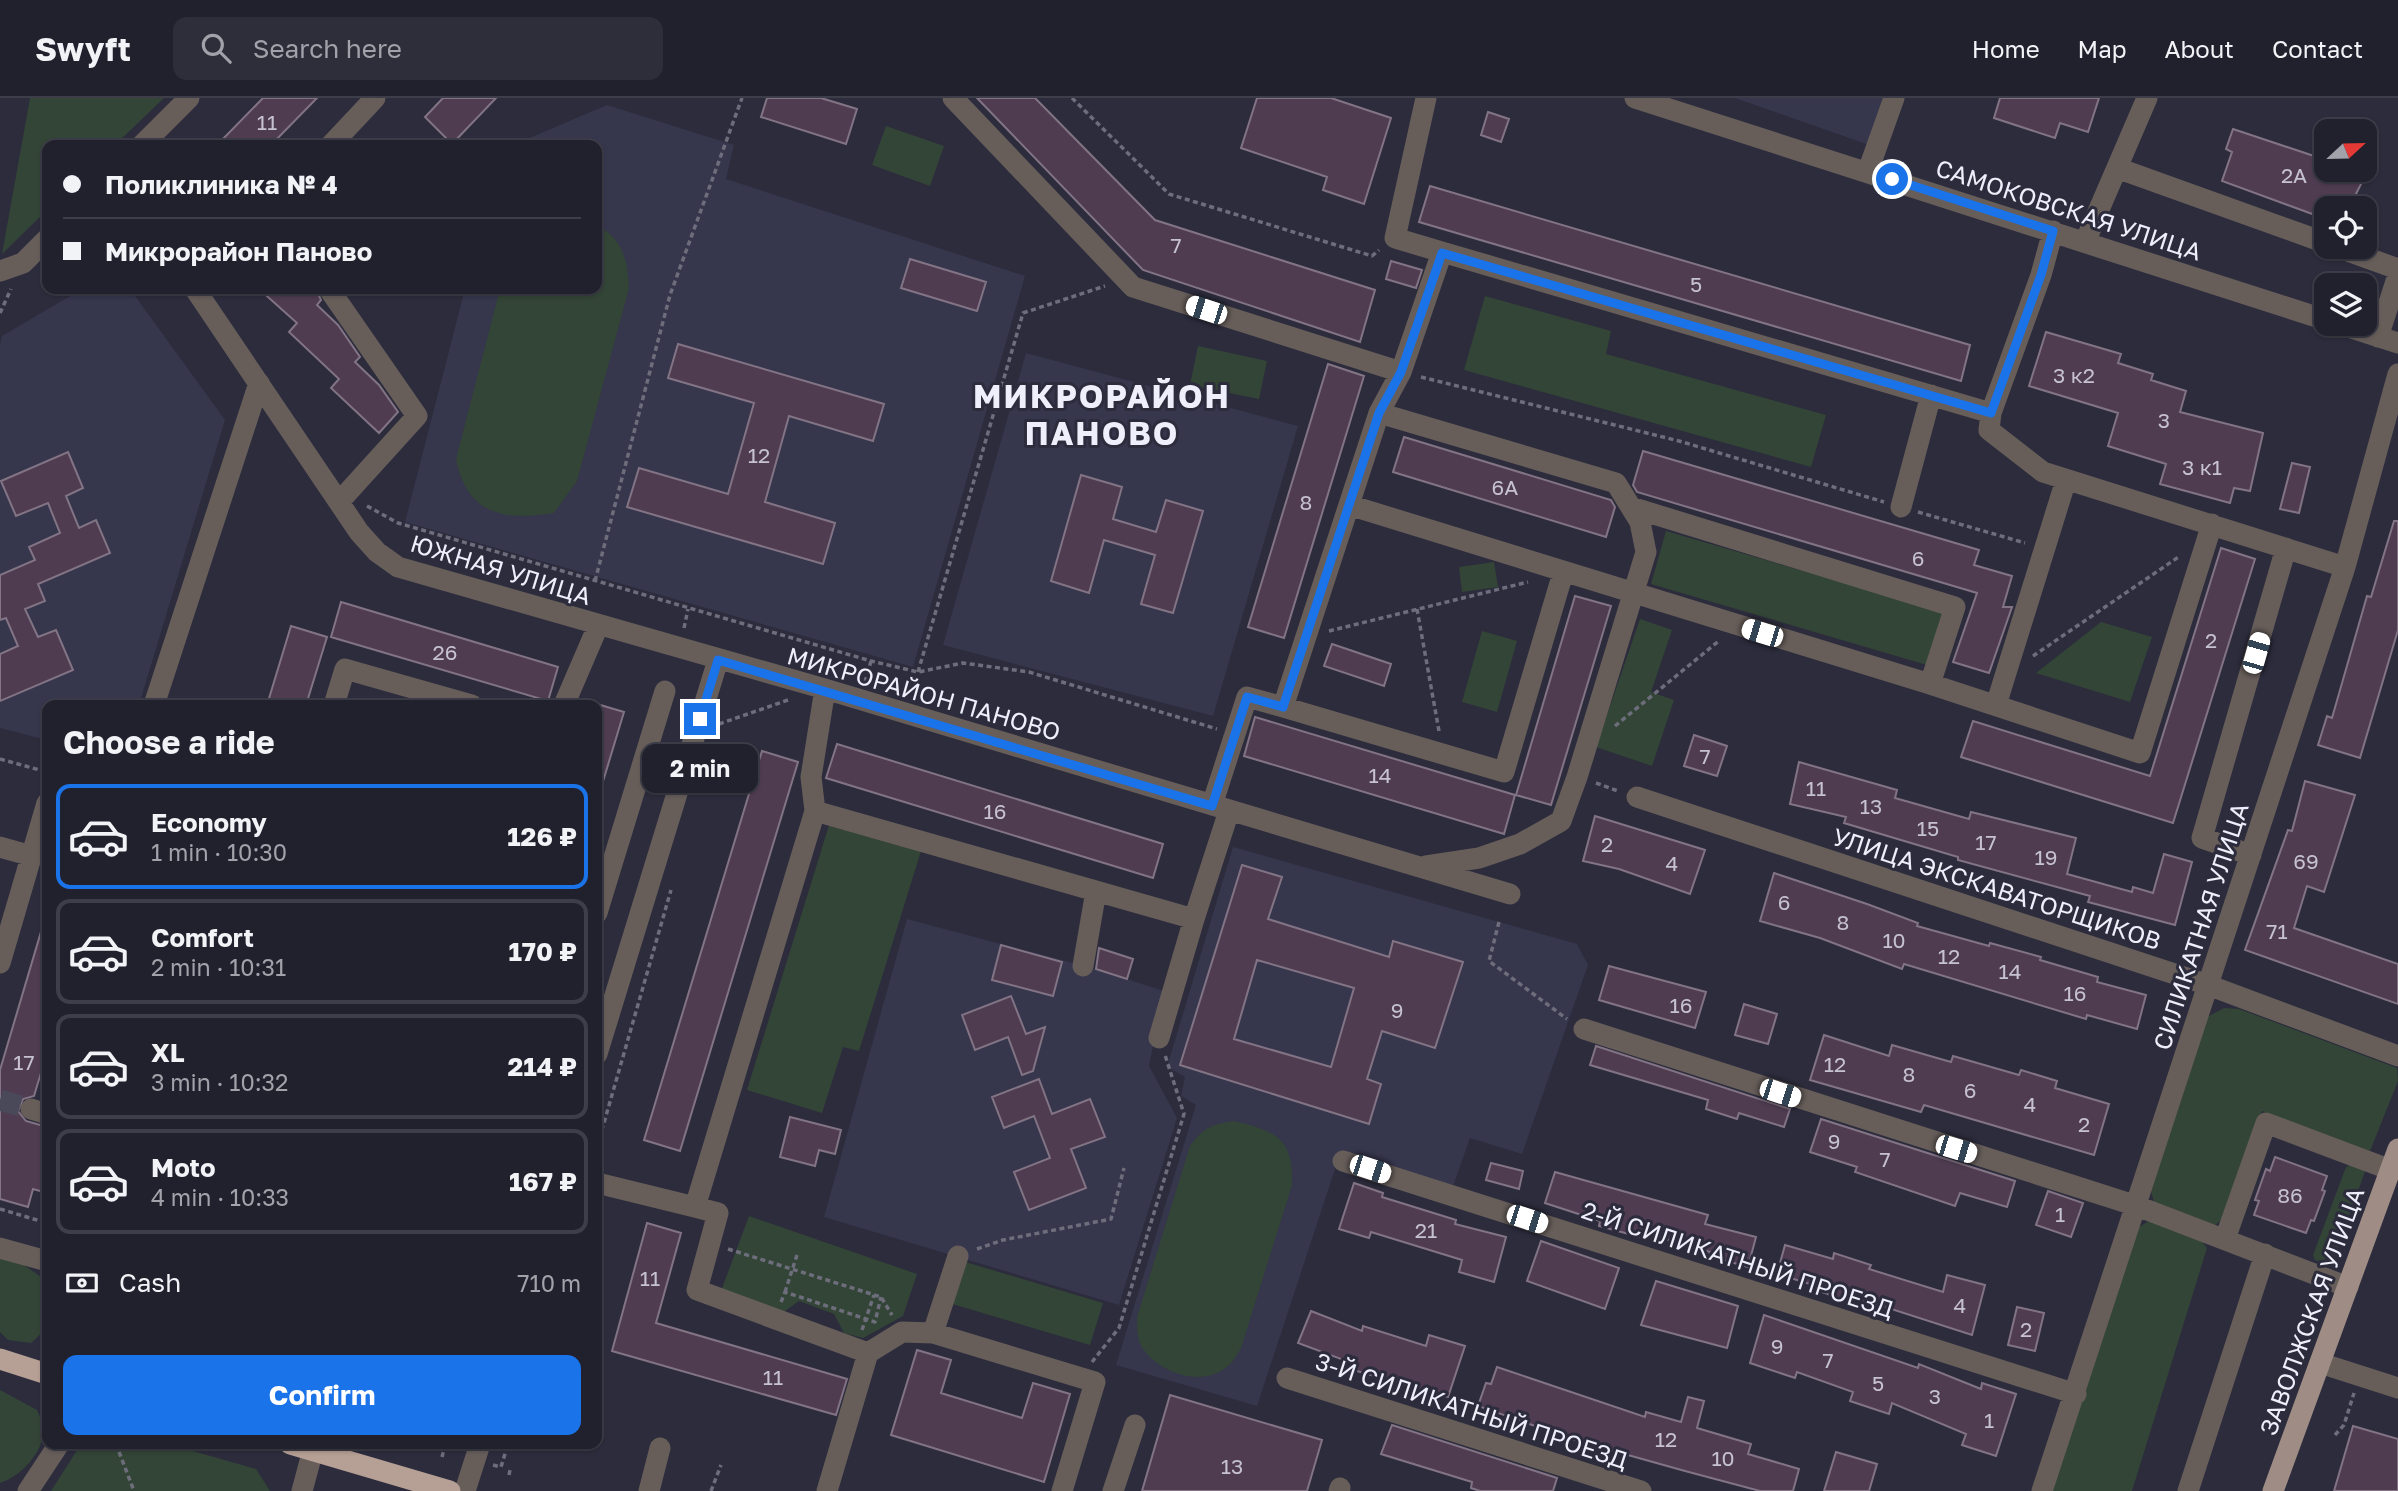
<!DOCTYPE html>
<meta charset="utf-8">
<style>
:root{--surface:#21212e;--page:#2d2e3a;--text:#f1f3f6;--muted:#a2a3aa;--line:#3e3e4a;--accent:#1a73e8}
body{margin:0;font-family:"Golos Text",sans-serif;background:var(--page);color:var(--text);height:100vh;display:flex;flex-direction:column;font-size:26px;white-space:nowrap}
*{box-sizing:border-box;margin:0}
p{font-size:23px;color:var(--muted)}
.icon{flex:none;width:38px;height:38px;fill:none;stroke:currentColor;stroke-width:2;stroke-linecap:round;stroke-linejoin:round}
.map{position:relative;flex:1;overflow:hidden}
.drawer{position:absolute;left:42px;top:602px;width:560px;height:749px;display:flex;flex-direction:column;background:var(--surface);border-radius:14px;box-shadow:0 2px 5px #0004,0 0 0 2px var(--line)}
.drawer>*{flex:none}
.hud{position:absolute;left:42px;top:42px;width:560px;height:154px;border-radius:14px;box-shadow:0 2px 5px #0004,0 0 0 2px var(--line);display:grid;align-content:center;height:154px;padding:0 21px;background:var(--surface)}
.needle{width:46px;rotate:68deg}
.buttons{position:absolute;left:2314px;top:21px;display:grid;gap:14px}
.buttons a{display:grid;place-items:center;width:63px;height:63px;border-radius:14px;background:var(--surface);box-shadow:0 2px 5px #0004,0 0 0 2px var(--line);font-size:35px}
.end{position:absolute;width:32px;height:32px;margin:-16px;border:9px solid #1a73e8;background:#fff;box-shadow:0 0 0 4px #fff}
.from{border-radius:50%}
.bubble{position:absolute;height:49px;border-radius:14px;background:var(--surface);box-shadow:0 2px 5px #0004,0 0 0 2px var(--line);font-size:23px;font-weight:700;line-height:49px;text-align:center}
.car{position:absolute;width:21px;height:42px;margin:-21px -10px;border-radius:9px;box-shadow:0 0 5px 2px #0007;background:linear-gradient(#fff 24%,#345 0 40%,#fff 0 76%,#345 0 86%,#fff 0)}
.hud b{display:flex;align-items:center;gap:24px;height:66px;font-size:26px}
.hud b+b{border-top:2px solid var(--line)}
.hud i{width:18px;height:18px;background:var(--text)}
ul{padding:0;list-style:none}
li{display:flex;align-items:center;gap:21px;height:105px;margin:0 14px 10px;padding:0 7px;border:4px solid var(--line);border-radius:14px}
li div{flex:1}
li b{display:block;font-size:26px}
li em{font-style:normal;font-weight:700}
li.on{border-color:var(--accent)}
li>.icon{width:63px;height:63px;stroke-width:1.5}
h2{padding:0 21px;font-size:32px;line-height:84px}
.pay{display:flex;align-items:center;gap:18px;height:77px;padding:0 21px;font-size:26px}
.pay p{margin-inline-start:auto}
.button{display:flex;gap:14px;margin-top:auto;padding:14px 21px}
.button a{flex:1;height:80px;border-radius:14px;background:var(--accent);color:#fff;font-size:28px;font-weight:700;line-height:80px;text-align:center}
header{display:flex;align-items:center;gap:42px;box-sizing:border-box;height:98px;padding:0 35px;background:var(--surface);border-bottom:2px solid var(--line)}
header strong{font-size:33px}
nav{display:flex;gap:38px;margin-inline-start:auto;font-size:24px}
.search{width:490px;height:63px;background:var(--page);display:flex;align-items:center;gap:18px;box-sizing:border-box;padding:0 24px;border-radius:14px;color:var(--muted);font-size:26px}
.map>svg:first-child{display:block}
</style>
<header>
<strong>Swyft</strong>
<div class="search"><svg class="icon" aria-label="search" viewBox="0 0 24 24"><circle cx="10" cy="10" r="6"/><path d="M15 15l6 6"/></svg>Search here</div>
<nav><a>Home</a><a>Map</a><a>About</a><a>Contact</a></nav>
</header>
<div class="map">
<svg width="2398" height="1393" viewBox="0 0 2398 1393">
<rect width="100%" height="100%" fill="#2c2c3d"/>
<path fill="#36364d" d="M1735,0H1887L1872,48Z
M607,7L734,47L726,81L1025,178L913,569L405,424L465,191H597V47H513Z
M82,191H130L225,322L139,607H47V642L0,630V247L2,238Z
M1026,255L1298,328L1213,618L943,547Z
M1233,749L1577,846L1588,867L1522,1056L1470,1040L1453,1088L1341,1053L1257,1308L1116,1267L1196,1007L1181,998L1185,979L1167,969Z
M907,821L1092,870L1164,893L1149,968L1177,1020L1119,1207L824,1119Z"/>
<path fill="#334536" d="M30,0H164L115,47H47V112L2,156Z
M886,28L944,48L930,88L872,67Z
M597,128C623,139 628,165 629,190L577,383L554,415C504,423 467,417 456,361L500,191H597Z
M1485,198L1611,233L1606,256L1826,317L1811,369L1464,272Z
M1198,248L1267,263L1259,301L1190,287Z
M1666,433L1943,514L1927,567L1651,486Z
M1494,464L1498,489L1462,494L1459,469Z
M1640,521L1672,532L1651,594L1674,602L1652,668L1596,649Z
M2101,524L2152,539L2130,604L2036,575Z
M1482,533L1517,543L1497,614L1462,604Z
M830,724L921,753L859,953L843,949L822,1015L747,992Z
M2224,910L2239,911L2397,970L2398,983L2370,1053L2262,1013L2224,1120L2215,1127L2154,1104L2151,1093L2207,919Z
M1234,1023C1276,1033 1294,1041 1292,1087L1241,1250C1238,1255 1234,1263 1229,1267C1203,1292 1155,1274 1140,1246C1137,1239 1137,1227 1137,1219L1190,1048C1203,1030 1212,1026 1234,1023Z
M2350,1067L2366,1071L2331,1167L2315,1162L2313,1157L2346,1069Z
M749,1118L917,1176L903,1218L863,1240L844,1235L834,1216L799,1203L781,1216L721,1193Z
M2151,1122L2200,1141L2207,1150L2132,1393H2051L2137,1130Z
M0,1160L21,1165L47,1183V1230L31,1245L8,1242L0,1234Z
M962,1163L1103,1205L1090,1247L949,1205Z
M0,1292L37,1312C39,1317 43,1324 43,1329C46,1352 21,1379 0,1385Z
M81,1346H168L256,1371L270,1393H51Z"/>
<path fill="#4f3c51" stroke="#827484" stroke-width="2" fill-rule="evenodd" d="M263,0H317L271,47H217Z
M443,0H496L452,46L425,19Z
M767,0H821L857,11L846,46L761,19Z
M977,0H1035L1155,122L1375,192L1360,244L1143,172Z
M1257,0H1331L1391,20L1364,106L1323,92L1327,79L1241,50Z
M2000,0H2099L2088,34L2060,25L2055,40L1994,20Z
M1488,14L1509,21L1501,44L1481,37Z
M2233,31L2326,62V72H2368L2349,110H2326V121L2222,83L2232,54L2226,51Z
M1430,88L1970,247L1961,283L1419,124Z
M910,161L986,184L977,213L901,190Z
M1391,163L1422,172L1416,190L1386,181Z
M259,191H316L321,202L317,207L338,227L360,259L355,264L379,287L398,314L379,335L331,290L339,281L289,234L297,225Z
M2046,234L2121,256L2118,265L2153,276L2151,282L2186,293L2180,314L2263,335L2250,393L2234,390L2230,405L2160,386L2166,366L2108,348L2118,315L2029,288Z
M678,246L884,306L873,343L789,318L765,404L835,425L823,466L627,409L639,370L728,396L754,305L668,280Z
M1328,266L1364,278L1284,540L1248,529Z
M1404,339L1611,402L1615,409L1606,439L1393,374Z
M1643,353L1979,452L1974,467L2012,478L2003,509H2012L1989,575L1953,564L1977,495L1637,394L1633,387Z
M68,354L83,390L66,398L79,430L96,422L110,455L38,486L45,503L25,511L38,539L56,532L73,572L0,603V556L18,548L6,520L0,522V477L35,462L29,449L60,435L48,405L16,418L1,383Z
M2292,365L2310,369L2299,415L2280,411Z
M1081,377L1122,389L1113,421L1156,434L1166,402L1203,413L1173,515L1141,506L1155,457L1104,442L1089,495L1051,483Z
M2394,423H2398V532L2360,660L2318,647L2327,618L2332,620L2367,498L2371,499Z
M2221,450L2255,461L2173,725L1961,659L1973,623L2150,678Z
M1575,498L1611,508L1551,707L1516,697Z
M341,504L558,569L548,603L331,539Z
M291,528L327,539L306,607H267Z
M1332,546L1391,566L1384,588L1324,568Z
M597,606L624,614L601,690H597Z
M1255,619L1515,697L1504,736L1244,658Z
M1694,637L1727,648L1717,678L1684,668Z
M837,646L1163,746L1153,780L826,680Z
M762,653L798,664L680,1053L644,1042Z
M1799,664L1897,692L1895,700L1969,721L1971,714L2076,740L2067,776L2132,794L2133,789L2153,795L2164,756L2192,764L2175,827L2088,804L2090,798L1958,762V759L1844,725L1846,719L1790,706Z
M2305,683L2355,697L2324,794L2307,788L2294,830L2398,866V906L2245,852L2288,732L2292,733Z
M1595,718L1705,752L1690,796L1619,771L1583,763Z
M1242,767L1282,779L1268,821L1389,859L1393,843L1463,864L1435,950L1382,933L1367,981L1381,986L1369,1026L1180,967ZM1257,862L1354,890L1331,969L1234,941Z
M1774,775L1867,806L1918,825L1917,828L1989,848L1990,845L2041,859L2040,862L2098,879L2097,884L2146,897L2137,931L2087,917L2086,921L1904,866L1902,871L1820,840L1760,823Z
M43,827L47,828V955L34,998L23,1001L18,1013L26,1023L47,1029V1095L33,1091L28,1109L0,1101V972Z
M1001,847L1062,864L1053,898L992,882Z
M1099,850L1133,861L1127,881L1096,871Z
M1609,868L1706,894L1695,930L1599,902Z
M1011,898L1026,936L1045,929L1033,973L1022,977L1008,939L975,952L962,917Z
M1744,906L1777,916L1768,946L1735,937Z
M1824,937L1889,958L1892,947L1951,964L1953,958L2019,977L2021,972L2057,983L2055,990L2109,1006L2094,1057L1924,1007L1921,1014L1810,982Z
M1596,948L1790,1011L1784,1029L1739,1015L1737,1021L1706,1011L1708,1002L1590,967Z
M1039,981L1052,1016L1090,1001L1105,1039L1071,1051L1086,1090L1029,1112L1014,1074L1050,1060L1034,1018L1004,1030L992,999Z
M790,1019L841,1032L835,1056L819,1052L815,1068L780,1059Z
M1821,1021L2015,1083L2007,1109L1960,1095L1955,1108L1855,1074L1857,1069L1810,1054Z
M2275,1059L2327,1078L2322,1092L2325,1093L2314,1123L2311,1122L2306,1135L2254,1117L2259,1103L2255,1102L2266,1071L2270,1073Z
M1491,1065L1523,1073L1519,1091L1486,1082Z
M1555,1074L1708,1117L1705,1126L1756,1139L1748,1169L1709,1158L1710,1154L1641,1134L1640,1139L1599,1128L1600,1123L1545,1105Z
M1354,1085L1383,1095L1382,1099L1456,1122L1455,1126L1506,1139L1494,1184L1459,1174L1462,1162L1371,1134L1369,1140L1339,1131Z
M2048,1093L2083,1105L2071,1139L2036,1127Z
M647,1125L681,1135L656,1225L847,1281L836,1317L612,1253Z
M1541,1143L1619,1170L1605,1211L1527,1183Z
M1785,1147L1833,1161L1834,1155L1871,1167L1869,1171L1943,1194L1947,1177L1985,1187L1972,1237L1876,1206L1874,1214L1847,1207L1848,1203L1822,1194L1823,1190L1777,1176Z
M1656,1183L1738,1208L1727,1250L1641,1227Z
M2017,1209L2044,1215L2035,1253L2008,1247Z
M1311,1213L1362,1233L1363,1228L1426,1248L1429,1237L1465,1248L1448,1299L1350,1271L1352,1265L1298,1245Z
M1764,1217L1918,1270L1919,1266L1981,1291L1982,1285L2016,1296L1996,1358L1962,1347L1966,1336L1892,1305L1889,1316L1850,1303L1853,1294L1797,1274L1795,1280L1750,1265Z
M917,1252L951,1262L941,1295L1022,1320L1033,1285L1070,1296L1044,1384L891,1337Z
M1497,1269L1645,1319L1646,1314L1681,1324L1688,1299L1704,1303L1697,1330L1751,1346L1748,1356L1799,1371L1793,1393H1760L1685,1373L1578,1343L1478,1308L1486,1285L1491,1286Z
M1170,1297L1322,1342L1307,1393H1142Z
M1392,1327L1557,1380L1553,1393H1480L1471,1390L1472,1384L1381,1356Z
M2353,1328L2398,1341V1393H2334Z
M1836,1354L1877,1366L1869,1393H1824Z"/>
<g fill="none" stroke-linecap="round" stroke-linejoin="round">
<path stroke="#494959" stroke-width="21" stroke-dasharray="21 10" stroke-linecap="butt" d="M0,1002L31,1011"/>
<path stroke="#6d6d7c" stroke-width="3.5" stroke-dasharray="5 3.5" stroke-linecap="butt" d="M1072,0L1169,96L1372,158L1379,152
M115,47L122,41
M0,215L11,191
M1421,279L1679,343L1884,404
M367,408L398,425L871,563L918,574L963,565L1029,574L1217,631
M1918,414L2025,445
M595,483L670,197L742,0
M1417,511L1439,633
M684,530L688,511
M1329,533L1528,484
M2033,558L2180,458
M918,574L1023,215L1105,188
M865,584L871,563
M719,626L788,602
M1615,628L1720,542
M0,661L47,674
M1596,685L1618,693
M1499,824L1489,863L1567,921
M597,1049L671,792
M0,1111L47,1125
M728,1151L881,1199L892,1217
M977,1151L1003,1142L1111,1121L1124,1070
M785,1194L797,1157
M781,1204L785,1194L875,1224L881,1199
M862,1232L874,1197
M1092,1264L1119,1230L1184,1016L1165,957
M2335,1337L2344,1327L2354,1295
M116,1346L134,1393
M442,1359L444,1351
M493,1367L501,1369L508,1346
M509,1377L510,1372
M711,1393L721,1367"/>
<path stroke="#675e5a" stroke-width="21" d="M953,0L1133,189L1401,274
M1635,0L2326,222
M142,47L189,0
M331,47L375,0
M2117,70L2326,145
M1868,73L1894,0
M2053,133L2041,177L1991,315L1989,332L2043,374L2345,469
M2085,144L2147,0
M2337,149L2398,171
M1442,154L1991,315
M0,173L23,165L47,141
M195,191L359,434L377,454L398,469L825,591L1510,796
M329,191L417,318L339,404
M2339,226L2398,245
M2378,239L2398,177
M1379,315L1616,385L1640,424L1646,454L1577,679L1561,723L1520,746L1479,760L1426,768
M1349,407L1930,586
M1631,409L1955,509L1930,586L2140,655L2212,426
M1901,409L1931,297
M154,607L259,285
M334,607L345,571L472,607
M564,607L598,528
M1996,607L2066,382
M1283,609L1504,674L1563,475
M1637,699L2208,887L2398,958
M1212,707L1247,599L1283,609L1379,315L1401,274L1442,154L1395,140L1426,0
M815,713L1194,821L1229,713
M0,749L32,758
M2251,757L2202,740L2286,450
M597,815L665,593
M0,865L47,705
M1083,868L1096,793
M1584,931L2137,1108L2348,1189
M1159,940L1194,821
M597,956L718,562
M31,1011L47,1016
M1343,1063L2076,1296
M597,1085L695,1109L815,713L811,679L825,591
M695,1109L718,1115L697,1192L868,1255L902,1234L933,1235
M2225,1141L2266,1025L2391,1072
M0,1150L47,1163
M958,1158L933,1235L1095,1284L1062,1393
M2320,1265L2398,1290
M1287,1280L1641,1393
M28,1393L59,1346
M302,1393L313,1352
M465,1393L480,1346
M649,1393L660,1350
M827,1393L868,1255
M1113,1393L1135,1327
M1339,1393L1340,1390
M2042,1393L2345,469L2398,276
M2188,1393L2265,1156"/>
<path stroke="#9f8d85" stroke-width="21" d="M2273,1393L2398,1051"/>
<path stroke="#b69f95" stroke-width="21" d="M0,1261L47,1276
M290,1346L450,1393"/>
</g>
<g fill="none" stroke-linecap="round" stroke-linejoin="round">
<path stroke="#1a73e8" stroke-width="9" d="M700,621L718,562L1212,708L1247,599L1283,609L1379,315L1401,274L1442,155L1991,315L2041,177L2053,133L1892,81"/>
</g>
<g text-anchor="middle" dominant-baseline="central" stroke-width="6" stroke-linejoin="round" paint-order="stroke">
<g font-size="21" fill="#c6c2d0">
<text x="267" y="24">11</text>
<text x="2294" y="77">2А</text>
<text x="1176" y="147">7</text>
<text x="1696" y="186">5</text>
<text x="2074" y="277">3 к2</text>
<text x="2164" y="322">3</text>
<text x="759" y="357">12</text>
<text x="2202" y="369">3 к1</text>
<text x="1505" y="389">6А</text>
<text x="1306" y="404">8</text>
<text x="1918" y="460">6</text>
<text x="2211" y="542">2</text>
<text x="445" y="554">26</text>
<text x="1705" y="658">7</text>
<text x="1380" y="677">14</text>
<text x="1816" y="690">11</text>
<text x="1871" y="708">13</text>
<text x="995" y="713">16</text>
<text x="1928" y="730">15</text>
<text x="1986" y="744">17</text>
<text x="1607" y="746">2</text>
<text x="2046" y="759">19</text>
<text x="2306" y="763">69</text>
<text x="1672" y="765">4</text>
<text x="1784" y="804">6</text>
<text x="1843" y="824">8</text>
<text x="2277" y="833">71</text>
<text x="1894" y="842">10</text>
<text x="1949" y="858">12</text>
<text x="2010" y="873">14</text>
<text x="2075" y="895">16</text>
<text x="1681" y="907">16</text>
<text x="1397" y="912">9</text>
<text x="24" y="964">17</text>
<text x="1835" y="966">12</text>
<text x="1909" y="976">8</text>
<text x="1970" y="992">6</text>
<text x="2030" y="1006">4</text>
<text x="2084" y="1026">2</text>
<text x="1834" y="1043">9</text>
<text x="1885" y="1061">7</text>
<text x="2290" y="1097">86</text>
<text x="2060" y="1116">1</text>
<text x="1426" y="1132">21</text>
<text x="650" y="1180">11</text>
<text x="1960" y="1207">4</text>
<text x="2026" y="1231">2</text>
<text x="1777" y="1248">9</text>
<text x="1828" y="1262">7</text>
<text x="773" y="1279">11</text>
<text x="1878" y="1285">5</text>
<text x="1935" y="1298">3</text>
<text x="1989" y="1322">1</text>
<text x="1666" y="1341">12</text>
<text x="1723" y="1360">10</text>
<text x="1232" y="1368">13</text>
</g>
<g font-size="24" fill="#eeeffa" stroke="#2c2c3d">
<text transform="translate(2069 111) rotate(18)">САМОКОВСКАЯ УЛИЦА</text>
<text transform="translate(501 471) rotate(17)">ЮЖНАЯ УЛИЦА</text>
<text transform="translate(924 595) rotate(16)">МИКРОРАЙОН ПАНОВО</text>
<text transform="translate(1997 790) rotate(18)">УЛИЦА ЭКСКАВАТОРЩИКОВ</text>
<text transform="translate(2200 828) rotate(-72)">СИЛИКАТНАЯ УЛИЦА</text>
<text transform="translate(1738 1161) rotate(18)">2-Й СИЛИКАТНЫЙ ПРОЕЗД</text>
<text transform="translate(2311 1213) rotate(-70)">ЗАВОЛЖСКАЯ УЛИЦА</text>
<text transform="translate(1472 1312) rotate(18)">3-Й СИЛИКАТНЫЙ ПРОЕЗД</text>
</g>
<g font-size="32" font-weight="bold" letter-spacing="2" fill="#eeeffa" stroke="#2c2c3d">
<text x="1102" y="298">МИКРОРАЙОН<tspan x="1102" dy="37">ПАНОВО</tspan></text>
</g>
</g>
</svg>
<div class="buttons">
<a><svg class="needle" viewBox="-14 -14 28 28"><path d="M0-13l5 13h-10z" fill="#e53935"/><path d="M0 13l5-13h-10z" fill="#a2a3aa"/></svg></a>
<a><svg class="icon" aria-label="locate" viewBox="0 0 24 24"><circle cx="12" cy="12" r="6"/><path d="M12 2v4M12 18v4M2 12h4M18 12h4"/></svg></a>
<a><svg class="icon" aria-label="layers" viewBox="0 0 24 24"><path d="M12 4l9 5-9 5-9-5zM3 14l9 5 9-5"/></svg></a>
</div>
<i class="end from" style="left:1892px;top:81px"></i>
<i class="end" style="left:700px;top:621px"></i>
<div class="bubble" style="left:642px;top:646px;width:116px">2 min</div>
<i class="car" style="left:1206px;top:212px;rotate:288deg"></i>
<i class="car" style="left:1762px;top:535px;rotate:287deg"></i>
<i class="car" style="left:2256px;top:555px;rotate:16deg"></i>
<i class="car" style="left:1780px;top:995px;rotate:108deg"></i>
<i class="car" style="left:1956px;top:1051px;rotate:107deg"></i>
<i class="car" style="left:1370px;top:1071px;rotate:108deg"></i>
<i class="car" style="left:1527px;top:1121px;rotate:108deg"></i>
<div class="hud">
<b><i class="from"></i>Поликлиника № 4</b>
<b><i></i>Микрорайон Паново</b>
</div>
<section class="drawer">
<h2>Choose a ride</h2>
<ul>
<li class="on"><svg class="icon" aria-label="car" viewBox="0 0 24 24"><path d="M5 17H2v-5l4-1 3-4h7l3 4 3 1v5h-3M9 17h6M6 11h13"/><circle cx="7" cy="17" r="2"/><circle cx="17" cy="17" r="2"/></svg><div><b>Economy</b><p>1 min · 10:30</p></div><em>126 ₽</em></li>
<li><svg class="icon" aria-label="car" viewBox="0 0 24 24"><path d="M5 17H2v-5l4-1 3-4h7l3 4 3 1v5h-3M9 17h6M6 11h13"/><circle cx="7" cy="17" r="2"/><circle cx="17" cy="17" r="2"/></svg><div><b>Comfort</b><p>2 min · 10:31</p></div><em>170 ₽</em></li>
<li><svg class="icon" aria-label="car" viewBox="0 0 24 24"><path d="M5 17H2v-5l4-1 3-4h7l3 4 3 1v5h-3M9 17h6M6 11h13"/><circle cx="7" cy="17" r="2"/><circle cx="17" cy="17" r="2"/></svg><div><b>XL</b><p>3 min · 10:32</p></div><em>214 ₽</em></li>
<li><svg class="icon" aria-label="car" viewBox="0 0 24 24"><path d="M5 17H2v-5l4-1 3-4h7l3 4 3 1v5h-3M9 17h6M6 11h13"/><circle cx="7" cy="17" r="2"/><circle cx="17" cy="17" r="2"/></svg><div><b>Moto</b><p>4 min · 10:33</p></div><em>167 ₽</em></li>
</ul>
<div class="pay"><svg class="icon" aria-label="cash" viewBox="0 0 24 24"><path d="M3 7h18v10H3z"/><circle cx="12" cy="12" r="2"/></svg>Cash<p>710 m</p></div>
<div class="button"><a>Confirm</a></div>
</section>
</div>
